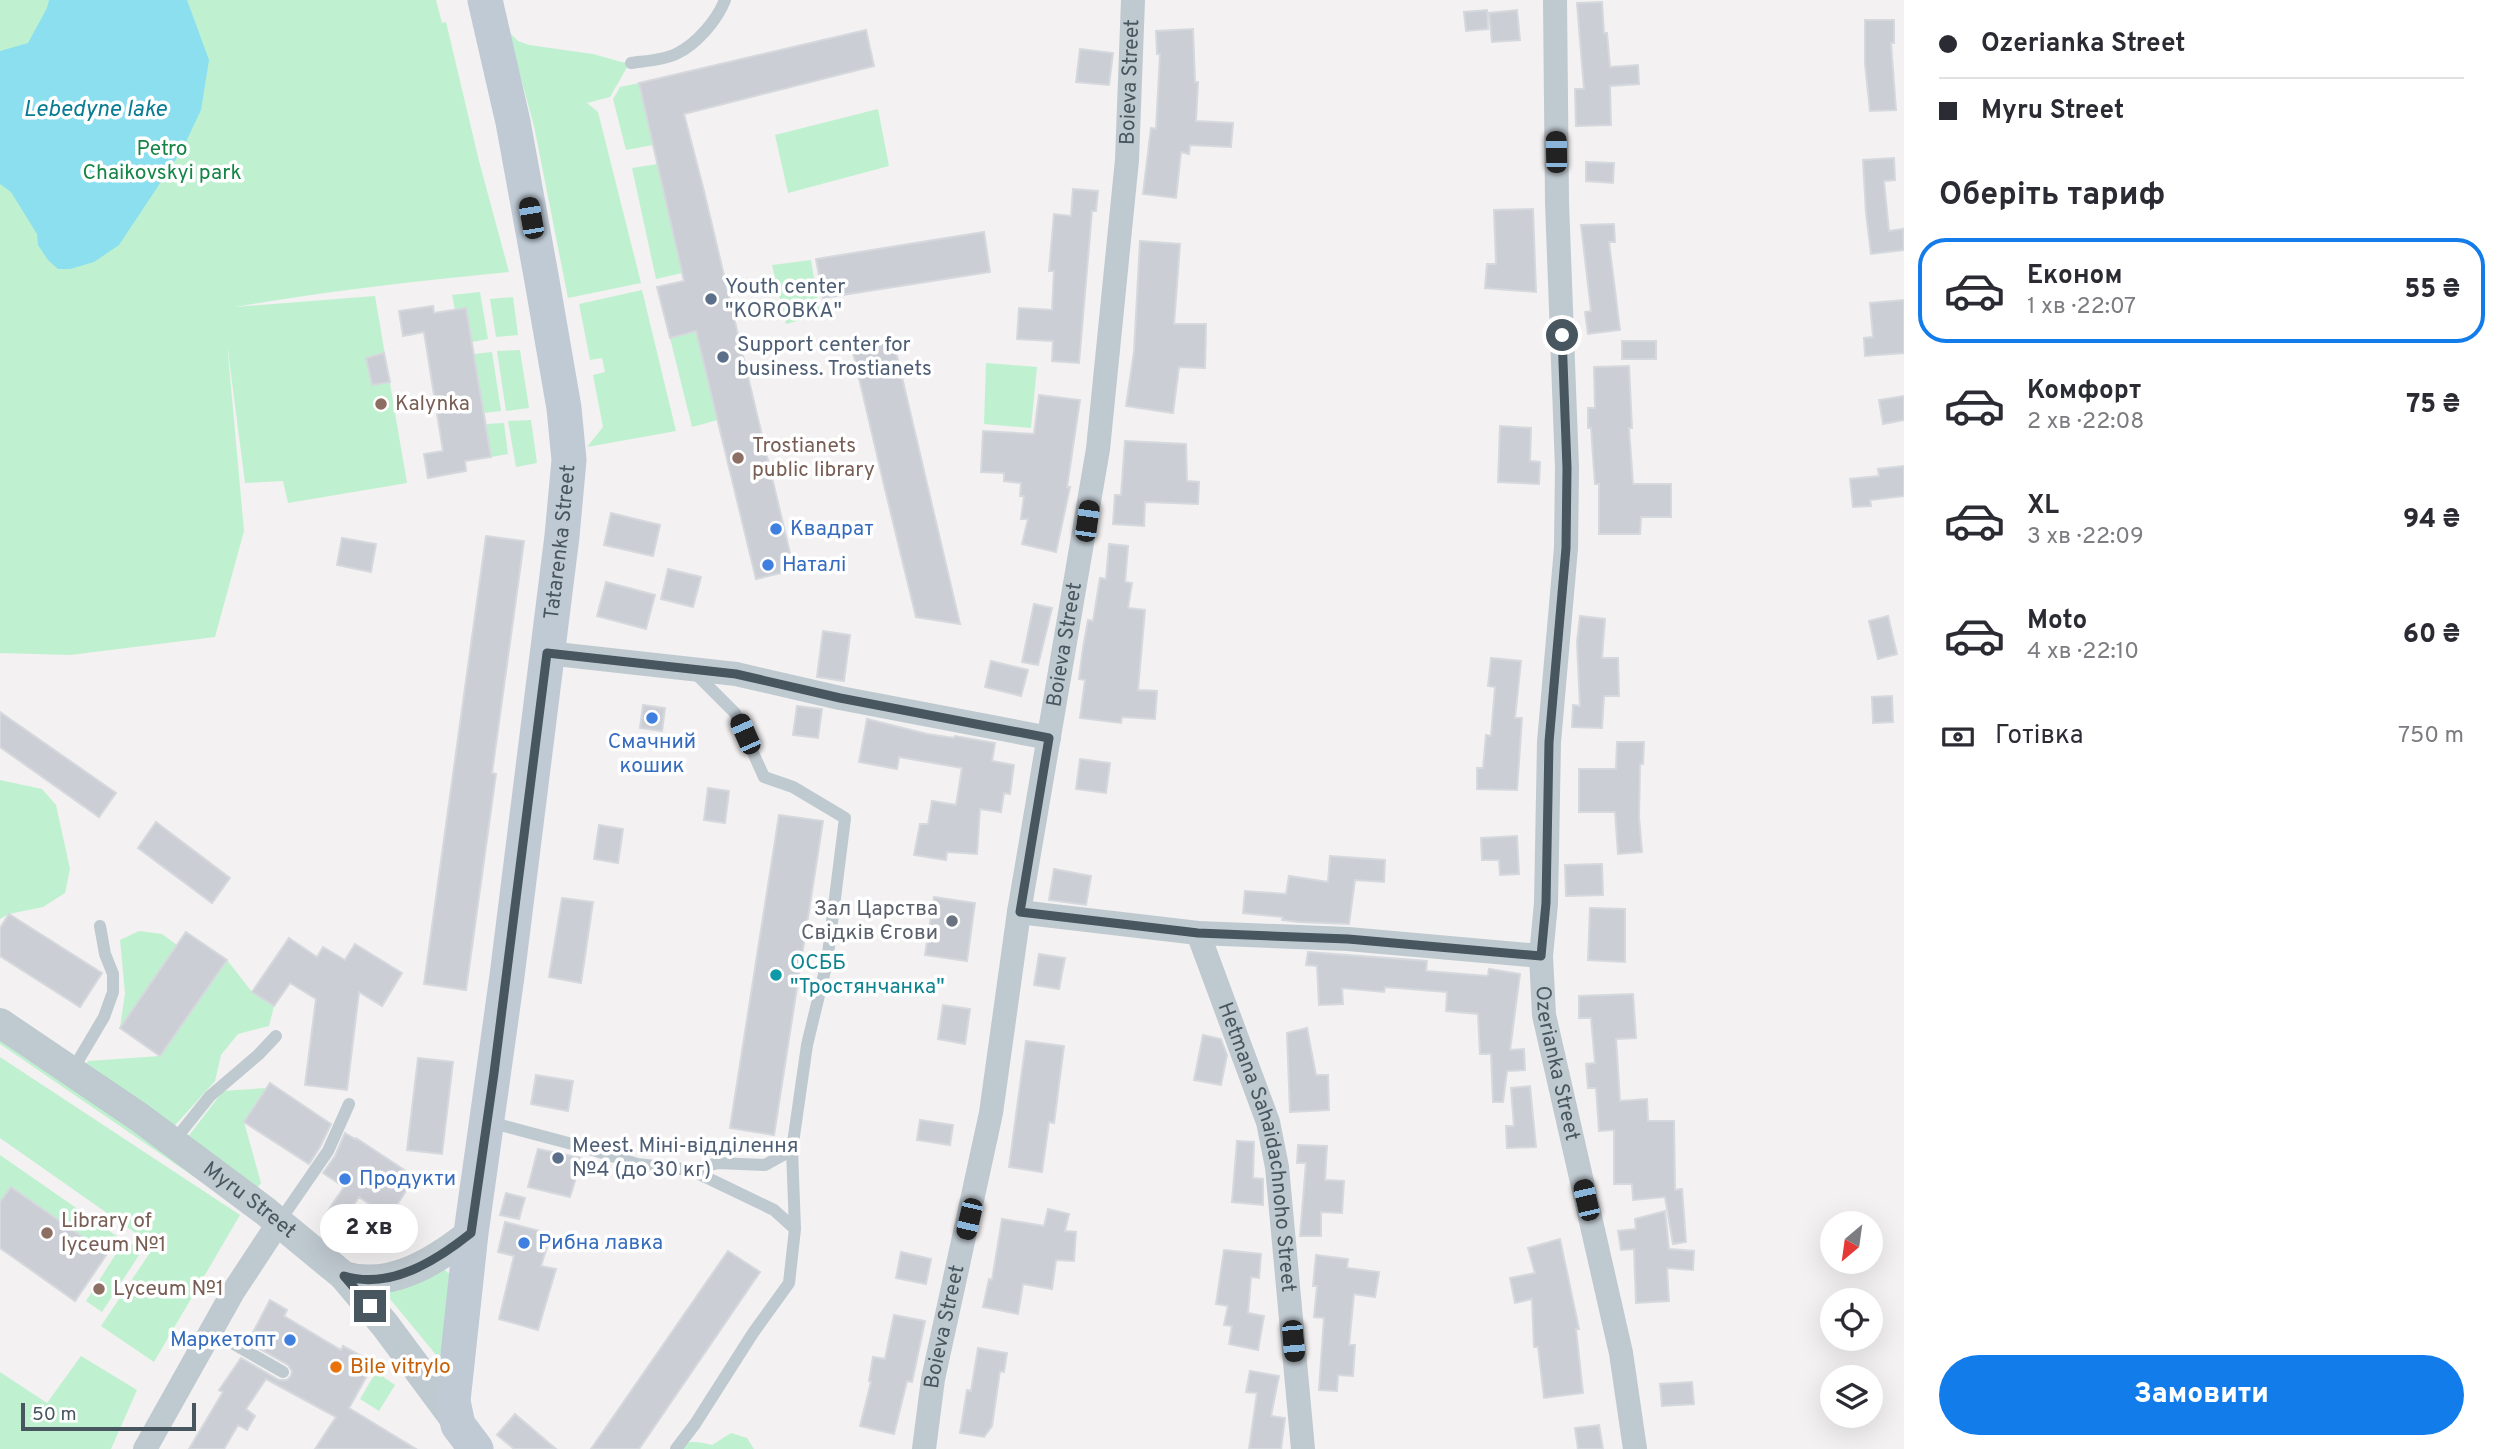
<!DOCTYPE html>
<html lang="uk">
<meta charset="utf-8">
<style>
:root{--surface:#fff;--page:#f7f7f7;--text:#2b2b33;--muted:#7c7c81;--line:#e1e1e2;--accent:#137ceb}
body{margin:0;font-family:Overpass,sans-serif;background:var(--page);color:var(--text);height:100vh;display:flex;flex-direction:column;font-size:26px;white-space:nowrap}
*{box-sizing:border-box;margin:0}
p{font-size:23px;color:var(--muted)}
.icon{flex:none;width:38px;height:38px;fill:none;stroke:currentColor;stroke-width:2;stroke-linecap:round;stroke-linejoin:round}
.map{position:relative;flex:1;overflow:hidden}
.drawer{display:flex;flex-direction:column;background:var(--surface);width:595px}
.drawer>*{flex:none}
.guide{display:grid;align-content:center;height:154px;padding:0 35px;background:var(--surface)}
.needle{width:46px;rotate:209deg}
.tools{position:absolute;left:1820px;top:1211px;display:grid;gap:14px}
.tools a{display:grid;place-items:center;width:63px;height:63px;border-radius:50%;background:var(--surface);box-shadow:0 7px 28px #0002;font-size:35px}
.scale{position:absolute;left:21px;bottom:18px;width:175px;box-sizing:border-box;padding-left:7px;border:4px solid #48565f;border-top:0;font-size:19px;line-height:24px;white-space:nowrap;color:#48565f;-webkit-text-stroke:5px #fff;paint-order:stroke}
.end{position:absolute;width:32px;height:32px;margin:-16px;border:9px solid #48565f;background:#fff;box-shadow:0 0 0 4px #fff}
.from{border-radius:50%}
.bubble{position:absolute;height:49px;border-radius:24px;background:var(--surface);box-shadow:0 7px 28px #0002;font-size:23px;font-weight:800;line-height:49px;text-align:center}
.car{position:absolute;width:21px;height:42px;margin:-21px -10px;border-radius:9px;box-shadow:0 0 5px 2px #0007;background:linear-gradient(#222 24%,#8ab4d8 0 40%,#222 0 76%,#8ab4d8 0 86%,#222 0)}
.guide b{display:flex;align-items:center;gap:24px;height:66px;font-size:26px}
.guide b+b{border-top:2px solid var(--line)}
.guide i{width:18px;height:18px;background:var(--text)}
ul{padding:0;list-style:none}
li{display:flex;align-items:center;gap:21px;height:105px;margin:0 14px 10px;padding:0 21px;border:4px solid transparent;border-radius:28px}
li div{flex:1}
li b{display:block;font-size:26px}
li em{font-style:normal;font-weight:800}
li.on{border-color:var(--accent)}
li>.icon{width:63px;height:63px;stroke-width:1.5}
h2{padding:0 35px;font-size:32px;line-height:84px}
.pay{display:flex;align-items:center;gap:18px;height:77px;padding:0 35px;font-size:26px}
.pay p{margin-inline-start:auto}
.cta{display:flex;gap:14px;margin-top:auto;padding:14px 35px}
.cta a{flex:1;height:80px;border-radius:42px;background:var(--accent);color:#fff;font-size:28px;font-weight:800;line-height:80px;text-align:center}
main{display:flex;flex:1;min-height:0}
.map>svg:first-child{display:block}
</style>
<main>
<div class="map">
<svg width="1904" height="1449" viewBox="0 0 1904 1449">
<rect width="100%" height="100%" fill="#f3f1f1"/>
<path fill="#bff1d0" d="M0,0H436L442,23L446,22L479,161L509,272C417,281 326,291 235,307L375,296L407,483L288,503L283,481L245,483L227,343L244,531L215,637L70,655L0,653Z
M508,31L518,41L529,45L593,54L629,64L610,97L587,103L598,112L641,283L568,298L534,126Z
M639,83L653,145L626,150L613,99L620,87Z
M878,109L889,166L788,193L775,135Z
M658,164L682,273L656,279L632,168Z
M811,260L820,315L786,324L772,265Z
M642,290L676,431L587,447L603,427L593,375L605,372L602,358L590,360L579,304Z
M480,292L488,339L472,342L466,309L455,310L452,295Z
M513,297L518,335L496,337L490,299Z
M696,331L718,420L692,427L670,338Z
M520,350L529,408L506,411L497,351Z
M492,352L501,411L484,413L474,354Z
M986,363L1037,367L1031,428L984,424Z
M531,420L537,463L516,467L508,421Z
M504,423L508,454L491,457L486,424Z
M0,780L42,789L56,805L70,869L65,893L43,907L9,914L0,919Z
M139,931L162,934L177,945L120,1028L125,993L120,940Z
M227,960L252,992L274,1006L269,1026L238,1034L221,1055L215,1081L169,1132L81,1070L88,1061L160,1056Z
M0,1032L241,1209L0,1044Z
M0,1057L240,1215L154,1362L101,1326L149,1254L143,1242L134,1232L0,1138Z
M266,1088L244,1122L261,1183L254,1192L184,1142L223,1091Z
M0,1155L118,1237L107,1254L11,1187L0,1202Z
M128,1242L137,1247L139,1255L102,1312L86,1301L121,1246Z
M443,1269L449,1273L453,1280L440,1357L437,1356L390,1299L389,1293L394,1288Z
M81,1356L137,1390L111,1449H0V1372L47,1403Z
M376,1372L395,1385L379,1411L360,1399Z
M731,1433L747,1438L754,1449H673C688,1440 695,1441 712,1445Z"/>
<path fill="#8bdfef" d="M49,0H187L209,60L201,110L182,150L119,245L94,262L70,269H58L48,260L38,245L37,234L11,192L0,184V51L28,43L47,8Z"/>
<path fill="#cbced4" stroke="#d5d8dd" stroke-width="2" d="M1602,2L1604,33H1607L1610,67L1638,65L1639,84L1610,86L1611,125L1576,126L1575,89H1584L1577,3Z
M1487,10L1488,29L1466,31L1464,12Z
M1517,10L1520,40L1492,42L1489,13Z
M1865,20H1894V43H1891L1896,110L1870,111L1865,64Z
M1193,29L1195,82H1198L1196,121L1233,123L1231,147L1190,145L1189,154L1181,152L1176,198L1143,194L1151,128L1156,129L1160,54H1157L1156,31Z
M866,30L874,66L684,114L703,187L794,570L756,579L696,331L670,338L657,287L684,281L639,83Z
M1080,49L1113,53L1109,85L1076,82Z
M1894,158L1895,180L1884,181L1889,231L1903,229L1904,250L1871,254L1866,213L1863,160Z
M1586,162L1614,163L1613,183L1586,181Z
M1073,189L1098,191L1096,211H1092L1079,363L1052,361L1053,341L1017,339L1019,308L1052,310L1054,271H1049L1054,214L1071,216Z
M1533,209L1536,292L1485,288L1487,264H1496L1494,210Z
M1614,224L1615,242H1609L1620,330L1588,334L1585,312L1591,311L1581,225Z
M984,232L990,272L823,298L816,259Z
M1140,241L1180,244L1174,324H1206L1205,368L1179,367L1173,413L1126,406L1134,352Z
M1904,300V353L1865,356L1864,338L1873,337L1870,303Z
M433,306L434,313L466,308L491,457L465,461L466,471L428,478L424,454L443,451L424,332L403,336L399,311Z
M893,339L960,624L916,617L884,485L852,348Z
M1622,341H1656V359H1622Z
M384,353L390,382L372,385L366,358Z
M1629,366L1632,428H1629L1633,484H1671V517H1641L1640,534H1599V484H1595L1591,428H1588V408H1595L1594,367Z
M1039,395L1080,400L1067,487H1070L1056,552L1022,544L1028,519H1021L1024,496H1020L1021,483L1004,481V473L981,472L983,431L1034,434Z
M1904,396V420L1883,424L1879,400Z
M1500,426L1531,428L1530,461L1540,462L1539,484L1498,482Z
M1125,441L1186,444L1187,481L1199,482L1198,504L1145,502L1144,526L1113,524L1115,495H1121Z
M1904,466V496L1870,500L1871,506L1853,507L1850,479L1879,476L1878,469Z
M611,513L660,525L653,556L604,545Z
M486,536L524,541L492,773L496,774L466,990L424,984Z
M342,538L376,544L371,572L337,565Z
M1109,544L1128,546L1125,582L1132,583L1128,608L1145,610L1138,690L1157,691L1155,719L1122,717L1121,723L1080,718L1085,680L1079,679L1083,648L1088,620L1093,621L1100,578L1106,579Z
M668,569L701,577L693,607L661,599Z
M606,582L655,595L646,629L597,616Z
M1034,604L1052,608L1038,665L1022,662Z
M1580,616L1605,619L1602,658H1618L1619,696H1604L1602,728L1572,727L1573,705L1580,706L1577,642Z
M1888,616L1897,654L1878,659L1869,621Z
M823,631L850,635L844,681L817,677Z
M1491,658L1521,661L1515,718H1522L1517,790L1477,789V768H1483L1486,735L1491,736L1495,687L1488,686Z
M991,661L1028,670L1021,696L985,687Z
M1892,696L1893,722L1873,723L1872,697Z
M643,705L665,708L662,731L640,728Z
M797,706L822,709L818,738L793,735Z
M0,712L116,793L99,817L0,747Z
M867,719L927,734L954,738L955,736L995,743L992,761L1014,765L1010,794L1004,793L1001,812L980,809L977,854L947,852L946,860L914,855L920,824H928L932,801L956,805L962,768L899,757L897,769L859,762Z
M1617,742H1644L1643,764H1640L1639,817L1642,852L1618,854L1615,812H1579V769H1616Z
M1080,759L1110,763L1106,793L1076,789Z
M708,788L729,791L725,823L704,820Z
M779,815L823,821L774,1135L730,1128Z
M156,822L230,878L212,903L138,848Z
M599,825L623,829L618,863L594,859Z
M1517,836L1519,874L1500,875L1499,860H1482L1481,838Z
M1330,856L1385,860L1384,882L1355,880L1349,924L1299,922L1282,920L1283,917L1243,913L1245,891L1286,894L1289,876L1328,882Z
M1602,864L1603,895L1566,896L1565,865Z
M1054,869L1091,876L1086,905L1049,900Z
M934,897L975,903L967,961L925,955Z
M562,898L593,902L581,983L549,977Z
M1590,908L1625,909V962L1588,960Z
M9,914L102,973L80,1007L0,956V928Z
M186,932L227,960L160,1056L120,1028Z
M289,938L317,957L323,947L345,960L355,944L402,973L382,1006L359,992L347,1090L305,1085L316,999L290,983L274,1006L252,992Z
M1308,952L1427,961L1426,971L1488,976L1489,969L1520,974L1510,1050L1524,1049L1525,1070L1507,1071L1503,1102H1493L1491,1054H1480L1478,1014L1446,1011L1447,992L1385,987L1384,992L1342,988L1343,1004L1319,1005L1317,966L1306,965Z
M1039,954L1065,958L1059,989L1034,985Z
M1633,994L1636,1038L1616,1039L1620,1101L1647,1099L1648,1121H1674L1675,1190L1682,1189L1686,1242L1673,1244L1665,1197L1633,1200L1632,1184H1614V1130L1599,1131L1596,1088H1588L1586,1064L1595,1063L1591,1018H1579V996Z
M943,1005L970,1009L965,1044L938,1039Z
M1307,1028L1316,1075H1328L1329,1110L1290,1112L1287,1033Z
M1203,1035L1221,1039L1227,1055L1221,1085L1194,1080Z
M1026,1041L1064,1046L1054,1123L1049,1122L1042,1172L1009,1167Z
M418,1058L453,1062L442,1154L407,1150Z
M536,1075L573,1081L568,1111L531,1104Z
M270,1083L331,1124L320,1147L309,1164L244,1122Z
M1530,1086L1536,1147L1507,1148L1506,1126H1514L1511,1088Z
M920,1120L953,1125L950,1145L917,1140Z
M345,1133L355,1139L356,1138L415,1177L389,1217L359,1197L341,1225L325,1215L344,1187L323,1173L335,1156Z
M1237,1141L1254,1142L1253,1178L1263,1179V1205L1232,1202Z
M1298,1145L1327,1146L1325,1180L1344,1181L1342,1213L1321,1212V1236H1300L1306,1163H1297Z
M538,1149L582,1158L570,1197L528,1187Z
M11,1187L107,1254L75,1301L0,1248V1202Z
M506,1193L525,1198L519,1219L500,1215Z
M1048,1209L1069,1214L1065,1231L1076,1232L1074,1261L1056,1260L1052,1289L1023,1284L1018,1314L983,1307L989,1279L992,1280L1002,1219L1044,1226Z
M1665,1211L1669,1249L1694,1251L1693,1270L1667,1268L1669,1301L1636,1303L1634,1249L1621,1250L1618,1231L1636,1229L1635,1219Z
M505,1222L551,1234L541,1266L556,1269L538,1330L499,1319L514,1256L498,1252Z
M1560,1239L1579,1329H1576L1583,1393L1544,1398L1538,1347H1534L1532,1299L1515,1303L1510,1278L1535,1273L1528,1248Z
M1224,1250L1261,1254L1259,1278L1251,1277L1248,1313L1264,1316L1258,1350L1229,1344L1232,1326L1224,1325L1228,1306L1216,1304Z
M728,1251L760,1272L639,1449H591Z
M901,1252L931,1259L926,1284L896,1278Z
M1316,1255L1348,1259L1347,1268L1379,1272L1375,1297L1354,1294L1349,1345H1355L1353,1376L1338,1375L1337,1391L1319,1390L1324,1318L1314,1317L1317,1286H1313Z
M270,1300L287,1310L284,1316L341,1350L343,1346L374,1363L349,1408L416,1449H315L336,1417L266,1379L246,1409L255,1416L247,1430L238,1425L224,1449H189L223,1392L219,1390L241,1358L279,1380H287L291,1376L292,1371L288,1365L251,1344L255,1338L251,1336Z
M894,1315L925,1321L912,1382L907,1381L894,1434L860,1426L871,1382L869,1381L873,1357L885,1359Z
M978,1348L1007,1353L1004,1372L1000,1371L992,1426L984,1437L960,1433L967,1390L971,1391Z
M1250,1371L1279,1376L1271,1416L1285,1418L1281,1449H1249L1257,1393L1246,1392Z
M1692,1382L1694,1404L1662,1406L1660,1384Z
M515,1414L556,1449H514L497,1435Z
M1599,1425L1603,1449H1578L1575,1428Z"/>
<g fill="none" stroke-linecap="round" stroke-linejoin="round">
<path stroke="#bfc9d0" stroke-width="12" d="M631,63C645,61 664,60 676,54C697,44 717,20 725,0
M72,1071L104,1017L113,992V974L105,954L100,926
M489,1122L587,1148L637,1164L691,1170L774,1210L795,1229
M173,1142L210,1096L258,1055L276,1036
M691,1170L718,1163L765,1165L792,1150
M279,1222L328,1151L349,1104
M211,1331L283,1372
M676,1449L695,1424L753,1333L789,1283L795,1229L792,1150L807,1045L827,962L845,818L793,787L764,777L735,713L694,672"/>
<g stroke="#bfc9d0" stroke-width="24">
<path id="s1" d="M1555,0L1557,203L1567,468L1566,548L1549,742L1546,903L1541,956L1544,1015L1621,1353L1635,1449"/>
<path d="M547,653L736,674L840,698L1049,738"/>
<path d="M1019,912L1198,933L1348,939L1541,956"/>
<path id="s2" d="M1198,933L1268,1122L1277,1167L1303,1449"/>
<path d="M145,1449L233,1292L279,1222"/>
<path id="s3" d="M924,1449L933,1379L991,1113L1019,912L1098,449L1127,160L1133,0"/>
</g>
<g stroke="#bfc9d0" stroke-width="30">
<path id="s4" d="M0,1023L139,1117L265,1211L344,1276L385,1325L457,1422"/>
<path d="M344,1276C390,1290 436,1261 471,1233"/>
</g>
<path stroke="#bfcad5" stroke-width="35" id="s5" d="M476,1449L458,1425L453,1401L471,1233L507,976L562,536L569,460L564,408L542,281L513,122L485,0"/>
</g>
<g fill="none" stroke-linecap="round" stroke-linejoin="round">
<path stroke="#48565f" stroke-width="9" d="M370,1306L344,1276C390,1290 436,1261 471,1233L494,1073L547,653L736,674L840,698L1049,738L1020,912L1198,933L1348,939L1541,956L1546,903L1549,742L1566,548L1567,468L1562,335"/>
</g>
<g fill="#5c6f8a" stroke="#fff" stroke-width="2.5">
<circle cx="711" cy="299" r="7"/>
<circle cx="723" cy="357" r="7"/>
<circle cx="558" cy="1158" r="7"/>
</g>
<g fill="#8d6e63" stroke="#fff" stroke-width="2.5">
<circle cx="381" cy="404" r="7"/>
<circle cx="738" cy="458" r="7"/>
<circle cx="47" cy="1233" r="7"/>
<circle cx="99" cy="1289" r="7"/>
</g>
<g fill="#3f7fe0" stroke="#fff" stroke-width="2.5">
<circle cx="776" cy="529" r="7"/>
<circle cx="768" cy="565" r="7"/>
<circle cx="652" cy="718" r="7"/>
<circle cx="345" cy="1179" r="7"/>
<circle cx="524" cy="1243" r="7"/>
<circle cx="290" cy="1340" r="7"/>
</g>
<circle fill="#6b7280" stroke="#fff" stroke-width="2.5" cx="952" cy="921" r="7"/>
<circle fill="#0f9aa8" stroke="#fff" stroke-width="2.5" cx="776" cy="975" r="7"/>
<circle fill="#e8710a" stroke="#fff" stroke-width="2.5" cx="336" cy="1367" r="7"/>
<g text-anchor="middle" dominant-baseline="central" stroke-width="7" stroke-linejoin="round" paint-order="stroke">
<g font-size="21" fill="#48565f" stroke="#fff">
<text stroke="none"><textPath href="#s3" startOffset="1384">Boieva Street</textPath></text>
<text stroke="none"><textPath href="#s5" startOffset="920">Tatarenka Street</textPath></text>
<text stroke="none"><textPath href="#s3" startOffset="817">Boieva Street</textPath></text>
<text stroke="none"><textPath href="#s1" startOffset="1066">Ozerianka Street</textPath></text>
<text stroke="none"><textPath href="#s2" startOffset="224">Hetmana Sahaidachnoho Street</textPath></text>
<text stroke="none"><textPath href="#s4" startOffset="306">Myru Street</textPath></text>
<text stroke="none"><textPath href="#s3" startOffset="124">Boieva Street</textPath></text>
</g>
<g font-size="21" fill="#158547" stroke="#fff">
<text x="162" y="149">Petro<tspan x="162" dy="24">Chaikovskyi park</tspan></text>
</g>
<g font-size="21" fill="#4e5e75" stroke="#fff" text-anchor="start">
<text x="725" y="287">Youth center<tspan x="725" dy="24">"КОRОBКА"</tspan></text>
<text x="737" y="345">Support center for<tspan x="737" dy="24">business. Trostianets</tspan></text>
<text x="572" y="1146">Meest. Міні-відділення<tspan x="572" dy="24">№4 (до 30 кг)</tspan></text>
</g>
<g font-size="21" fill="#785e54" stroke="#fff" text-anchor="start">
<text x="395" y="404">Kalynka</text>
<text x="752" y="446">Trostianets<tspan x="752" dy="24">public library</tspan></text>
<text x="61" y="1221">Library of<tspan x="61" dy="24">lyceum №1</tspan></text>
<text x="113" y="1289">Lyceum №1</text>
</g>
<g font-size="21" fill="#366cbe" stroke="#fff" text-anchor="start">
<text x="790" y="529">Квадрат</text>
<text x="782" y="565">Наталі</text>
<text x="652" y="742" text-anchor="middle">Смачний<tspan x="652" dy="24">кошик</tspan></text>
<text x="359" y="1179">Продукти</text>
<text x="538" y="1243">Рибна лавка</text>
<text x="276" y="1340" text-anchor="end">Маркетопт</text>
</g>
<g font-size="21" fill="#5b616d" stroke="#fff" text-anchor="end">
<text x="938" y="909">Зал Царства<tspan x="938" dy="24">Свідків Єгови</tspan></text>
</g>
<g font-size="21" fill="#0d838f" stroke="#fff" text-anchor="start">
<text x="790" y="963">ОСББ<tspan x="790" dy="24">"Тростянчанка"</tspan></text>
</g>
<g font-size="21" fill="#c56008" stroke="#fff" text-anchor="start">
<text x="350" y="1367">Bile vitrylo</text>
</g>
<g font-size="23" font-style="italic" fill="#0a7c93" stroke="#fff">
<text x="95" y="110">Lebedyne lake</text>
</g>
</g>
</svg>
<div class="tools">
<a><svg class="needle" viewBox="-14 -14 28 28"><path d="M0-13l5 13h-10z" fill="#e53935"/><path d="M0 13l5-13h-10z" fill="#7c7c81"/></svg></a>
<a><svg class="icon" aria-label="locate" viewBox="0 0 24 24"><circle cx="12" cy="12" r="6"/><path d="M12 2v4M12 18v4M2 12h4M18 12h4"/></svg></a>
<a><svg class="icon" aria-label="layers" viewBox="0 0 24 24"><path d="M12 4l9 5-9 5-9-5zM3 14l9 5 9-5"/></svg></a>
</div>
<div class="scale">50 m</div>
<i class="end from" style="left:1562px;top:335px"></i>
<i class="end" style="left:370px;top:1306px"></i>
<div class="bubble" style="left:320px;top:1204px;width:98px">2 хв</div>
<i class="car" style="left:1556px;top:152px;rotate:359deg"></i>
<i class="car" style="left:531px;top:218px;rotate:350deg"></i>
<i class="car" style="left:1087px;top:521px;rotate:8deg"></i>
<i class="car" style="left:745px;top:734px;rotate:336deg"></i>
<i class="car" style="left:1586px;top:1200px;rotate:347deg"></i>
<i class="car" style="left:969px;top:1219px;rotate:193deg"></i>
<i class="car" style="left:1293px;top:1341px;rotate:175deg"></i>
</div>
<section class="drawer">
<div class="guide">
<b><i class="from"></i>Ozerianka Street</b>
<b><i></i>Myru Street</b>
</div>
<h2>Оберіть тариф</h2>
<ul>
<li class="on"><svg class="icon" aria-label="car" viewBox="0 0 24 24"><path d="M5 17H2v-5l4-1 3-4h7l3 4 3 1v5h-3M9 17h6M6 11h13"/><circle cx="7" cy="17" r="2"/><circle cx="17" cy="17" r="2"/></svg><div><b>Економ</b><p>1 хв · 22:07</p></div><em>55 ₴</em></li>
<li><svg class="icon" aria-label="car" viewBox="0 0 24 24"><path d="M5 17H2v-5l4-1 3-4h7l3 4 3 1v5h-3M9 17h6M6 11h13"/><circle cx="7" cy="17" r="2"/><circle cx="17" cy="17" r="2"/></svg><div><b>Комфорт</b><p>2 хв · 22:08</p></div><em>75 ₴</em></li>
<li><svg class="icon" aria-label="car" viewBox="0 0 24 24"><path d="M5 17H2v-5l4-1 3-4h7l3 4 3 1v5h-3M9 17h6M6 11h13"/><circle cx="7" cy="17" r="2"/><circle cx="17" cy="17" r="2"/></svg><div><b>XL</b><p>3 хв · 22:09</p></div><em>94 ₴</em></li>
<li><svg class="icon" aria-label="car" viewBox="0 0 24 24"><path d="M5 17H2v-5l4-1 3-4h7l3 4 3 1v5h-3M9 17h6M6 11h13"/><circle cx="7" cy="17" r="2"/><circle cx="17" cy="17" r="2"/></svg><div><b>Moto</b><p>4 хв · 22:10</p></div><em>60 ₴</em></li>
</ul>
<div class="pay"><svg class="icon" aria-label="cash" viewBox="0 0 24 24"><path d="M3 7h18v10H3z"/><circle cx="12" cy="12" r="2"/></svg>Готівка<p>750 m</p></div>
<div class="cta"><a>Замовити</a></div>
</section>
</main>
